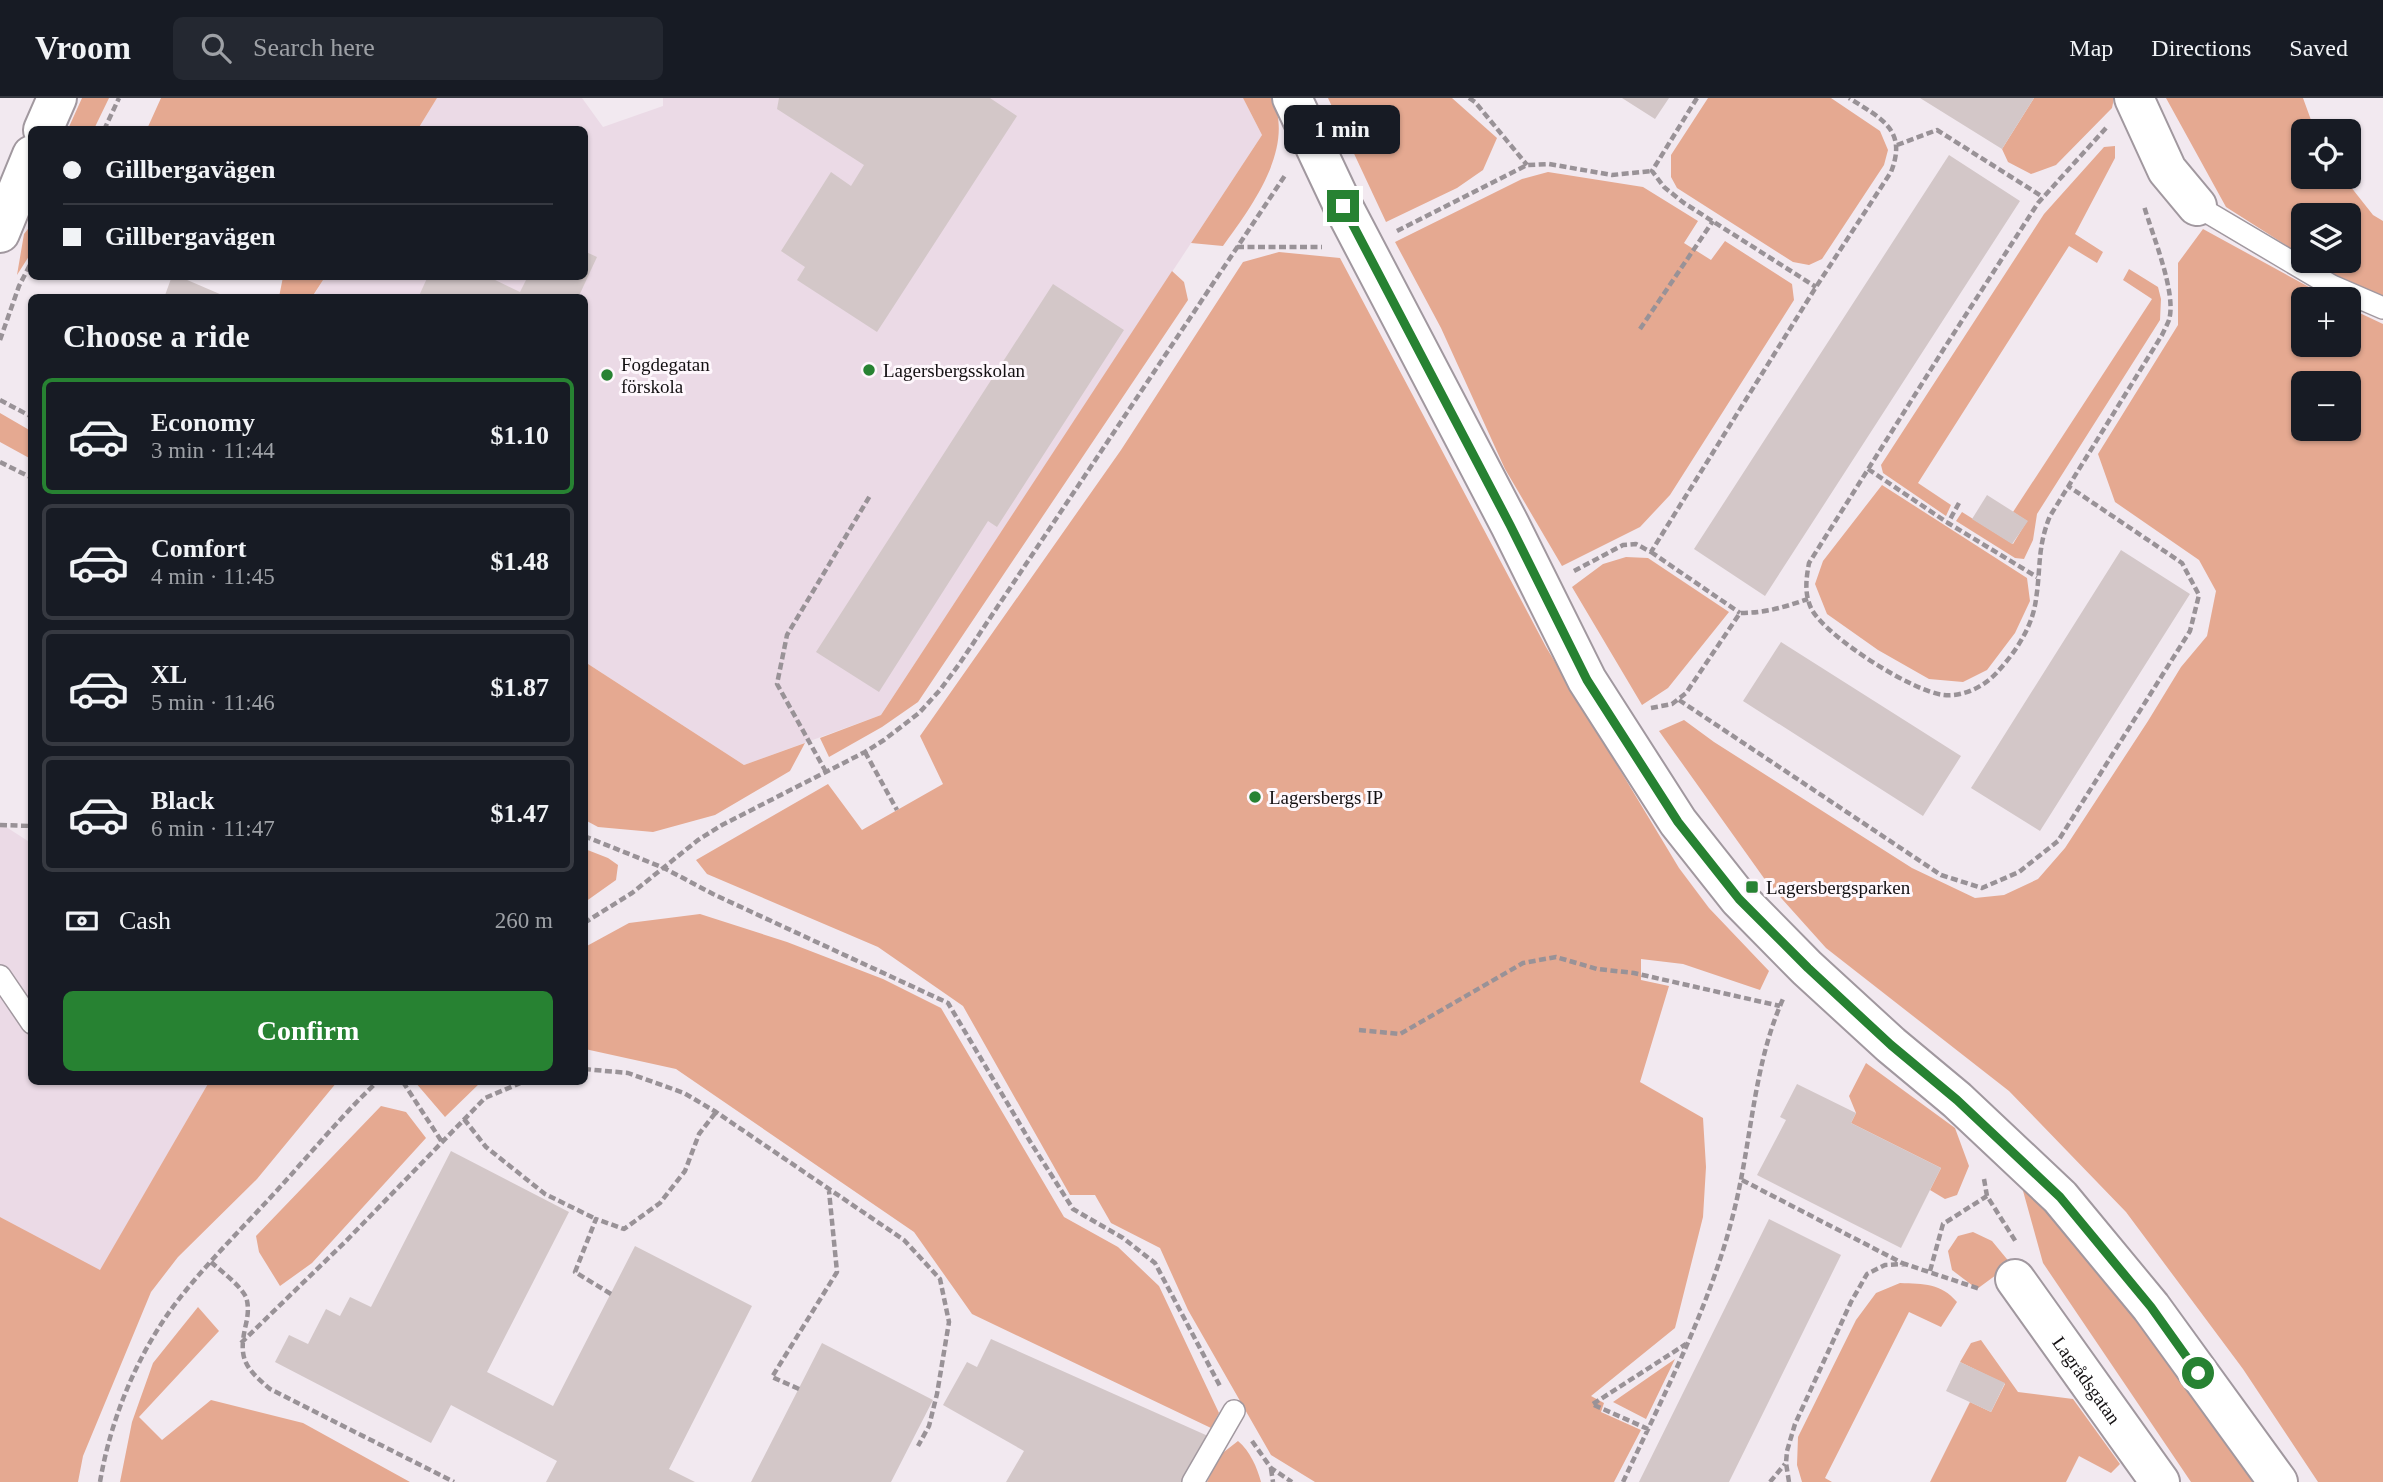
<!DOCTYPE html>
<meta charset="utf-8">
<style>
:root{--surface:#171b24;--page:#242831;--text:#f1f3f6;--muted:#9ea1a6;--line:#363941;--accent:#278232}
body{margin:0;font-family:Georgia,serif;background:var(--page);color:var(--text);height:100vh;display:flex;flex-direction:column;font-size:26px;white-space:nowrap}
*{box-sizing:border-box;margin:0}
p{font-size:23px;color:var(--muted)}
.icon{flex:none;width:38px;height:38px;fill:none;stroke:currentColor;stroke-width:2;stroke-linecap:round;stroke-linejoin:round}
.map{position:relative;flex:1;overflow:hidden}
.drawer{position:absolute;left:28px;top:196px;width:560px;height:791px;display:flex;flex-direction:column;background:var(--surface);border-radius:10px;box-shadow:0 2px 5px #0004}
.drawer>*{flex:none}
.hud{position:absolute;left:28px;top:28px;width:560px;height:154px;border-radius:10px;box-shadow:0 2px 5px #0004;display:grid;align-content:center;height:154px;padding:0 35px;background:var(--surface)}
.tools{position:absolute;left:2291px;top:21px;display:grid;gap:14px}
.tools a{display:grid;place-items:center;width:70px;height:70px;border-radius:10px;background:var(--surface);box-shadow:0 2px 5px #0004;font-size:35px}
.end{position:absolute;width:32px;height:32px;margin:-16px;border:9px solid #278232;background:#fff;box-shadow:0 0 0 4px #fff}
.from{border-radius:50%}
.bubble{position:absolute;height:49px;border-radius:10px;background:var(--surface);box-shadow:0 2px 5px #0004;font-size:23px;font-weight:600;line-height:49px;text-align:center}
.hud b{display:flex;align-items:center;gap:24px;height:66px;font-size:26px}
.hud b+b{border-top:2px solid var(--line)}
.hud i{width:18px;height:18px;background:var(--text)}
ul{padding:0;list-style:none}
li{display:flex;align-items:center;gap:21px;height:116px;margin:0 14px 10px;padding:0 21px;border:4px solid var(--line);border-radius:10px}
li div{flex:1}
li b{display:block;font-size:26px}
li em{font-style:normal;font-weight:600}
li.selected{border-color:var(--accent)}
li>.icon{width:63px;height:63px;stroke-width:1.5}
h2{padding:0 35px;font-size:32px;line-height:84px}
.pay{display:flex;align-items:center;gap:18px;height:77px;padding:0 35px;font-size:26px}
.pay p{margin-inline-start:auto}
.primary-button{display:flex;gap:14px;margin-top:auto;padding:14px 35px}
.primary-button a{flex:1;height:80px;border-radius:10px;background:var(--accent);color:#fff;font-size:28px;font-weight:600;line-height:80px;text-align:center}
header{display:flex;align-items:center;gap:42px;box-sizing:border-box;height:98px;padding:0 35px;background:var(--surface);border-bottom:2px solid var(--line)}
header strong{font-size:33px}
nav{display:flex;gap:38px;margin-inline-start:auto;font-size:24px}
.search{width:490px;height:63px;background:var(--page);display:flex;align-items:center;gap:18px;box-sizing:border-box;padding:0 24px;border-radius:10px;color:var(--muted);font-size:26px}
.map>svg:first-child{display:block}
</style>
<header>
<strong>Vroom</strong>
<div class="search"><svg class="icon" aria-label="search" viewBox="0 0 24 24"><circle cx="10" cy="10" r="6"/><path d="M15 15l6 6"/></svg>Search here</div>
<nav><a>Map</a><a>Directions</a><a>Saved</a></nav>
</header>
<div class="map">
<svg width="2383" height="1384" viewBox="0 0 2383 1384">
<rect width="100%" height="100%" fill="#f2e9f0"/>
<path fill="#ebdae6" d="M437,0H582L603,29L663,8V0H1243L1262,37L881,617L744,667L585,564L584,200H312L325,179L584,178V32L418,31Z
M0,725L31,745L32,984H209L100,1173L0,1119Z"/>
<path fill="#e5a991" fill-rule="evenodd" d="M82,0H109L94,31H68Z
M161,0H437L418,31H147Z
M1243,0H1272C1296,50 1251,109 1223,148L1191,145L1262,37Z
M1328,0H1452L1497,40L1483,72L1457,90L1386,124Z
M1708,0H1831L1880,33L1888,52L1884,67L1822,161L1809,167L1793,164L1677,90L1671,79V57Z
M2034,0H2114L2112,10L2056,67L2031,76L2008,64L2002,51Z
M2166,0H2303L2315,33H2303V79H2343L2373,117L2383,123V201L2338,181L2310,163H2348V117H2303V158L2226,109Z
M2115,48V60L2075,136L2103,154L2097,165L2069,148L1918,385L1951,407L1946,418L1883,375L1881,367L2044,116L2104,49Z
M1548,74L1643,89L1698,123L1684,145L1711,162L1725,143L1792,186L1794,202L1670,397L1640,429L1562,468L1505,371L1441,230L1395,144L1522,81Z
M31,127V155L17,177L24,136Z
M2203,131L2331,201H2303V247H2348L2349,210L2383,226V1384H2318L2243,1271L2126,1114L2009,993L1826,850L1766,783L1659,633L1684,622L1714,644L1912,770L1975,800L2004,797L2038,781L2065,750L2148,623L2181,569L2207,538L2216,493L2199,462L2115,404L2098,356L2178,227V165ZM2303,285H2348V331H2303Z
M1279,154L1340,160L1546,549L1679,770L1709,810L1769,873L1760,892L1683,866L1641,861V882L1669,888L1640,984L1703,1020L1706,1069L1703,1119L1675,1230L1591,1298L1604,1305L1601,1314L1641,1332L1614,1384H1315L1271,1357L1188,1212L1160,1150L1111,1125L1095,1097H1070L963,908L878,849L707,776L696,762L828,686L862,732L943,686L920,638L1121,352L1243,164Z
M2129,171L2158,189L2161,201L2160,222L2037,416L2033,442L2024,461L2015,460L1956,423L1962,414L2013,446L2027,423L2013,414L2152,201L2123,182Z
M1172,173L1184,184L1188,202L918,604L882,629L829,659L820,640L881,617Z
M283,179V178L325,179L312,199H279Z
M0,315L31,333V361L0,344Z
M1882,387L2027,480L2030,503L2015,535L1987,572L1963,584L1929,581L1878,552L1827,516L1815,486L1823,463Z
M1626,459L1648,460L1729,514L1668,590L1642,607L1572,489L1603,466Z
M585,564L744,667L805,645L790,673L715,717L653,734L598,729L585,722Z
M585,751L608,760L618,767L616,782L585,804Z
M700,816L787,844L883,881L941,910L1064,1119L1118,1149L1159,1188L1219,1315L1211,1330L972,1216L914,1134L676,971L585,951V849L629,825Z
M1866,965L1955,1030L1969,1068L1957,1097L1945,1101L1930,1092L1941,1070L1851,1025L1856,1015L1849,998Z
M209,984H337L257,1081L178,1159L151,1194L83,1358L78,1384H0V1119L100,1172Z
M415,984H481L445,1019Z
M381,1008L406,1014L426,1040L312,1165L280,1188L259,1154L256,1138Z
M2020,1082L2114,1185L2256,1384H2191L2043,1165Z
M1973,1134L1992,1143L2011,1166L1977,1191L1952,1172L1948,1153L1958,1138Z
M1900,1185C1924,1186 1941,1185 1957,1204L1941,1229L1909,1214L1825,1380L1832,1384H1802L1797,1367L1798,1339L1856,1222L1876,1195Z
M198,1209L219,1233L139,1319L162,1342L211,1302L303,1325L410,1384H120L132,1324L153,1265Z
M1981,1242L2018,1294L2073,1301L2120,1366L2111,1375L2079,1358L2066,1384H1930L1970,1304L1991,1314L2005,1286L1960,1264L1971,1245Z
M1675,1261L1646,1321L1613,1304Z
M1238,1343C1250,1353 1257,1369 1261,1384H1207L1220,1357Z"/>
<path fill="#d3c7c8" d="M779,0H990L1017,18L877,234L797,182L805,169L781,153L831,74L851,88L864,67L777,11Z
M1622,0H1669L1655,21Z
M1920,0H2034L2002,51Z
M1949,57L2020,103L1765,498L1694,451Z
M584,153L597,159L578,200H418L428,178H487L520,194L528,178H584Z
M172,178H178L229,200H164Z
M1053,186L1124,232L997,429L988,423L879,594L816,554Z
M1987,397L2028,423L2012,446L1972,421Z
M2121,452L2190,496L2040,733L1971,690Z
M1781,544L1961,658L1923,718L1743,603Z
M1797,986L1856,1015L1851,1025L1941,1070L1901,1150L1757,1077L1786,1022L1780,1019Z
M451,1053L569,1114L487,1274L553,1308L635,1148L752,1208L669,1371L695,1384H546L557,1363L451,1307L431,1345L275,1264L289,1237L308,1246L326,1211L340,1218L350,1199L371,1209Z
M1769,1121L1841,1157L1729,1384H1639Z
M991,1241L1208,1338L1183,1384H1006L1024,1353L943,1307L967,1264L977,1269Z
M822,1245L933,1302L891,1384H751Z
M1960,1264L2005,1285L1991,1314L1946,1293Z"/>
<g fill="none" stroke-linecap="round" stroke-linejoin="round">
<g stroke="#a1989f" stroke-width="24">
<path id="lane" d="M2197,108L2332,188L2383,210
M0,878L32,925
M1193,1384L1234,1313"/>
</g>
<g stroke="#a1989f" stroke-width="42">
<g id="street">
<path d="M1292,0L1343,108L1510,427L1587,582L1678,724L1739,801L1807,870L1891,947L1957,1002L2060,1099L2151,1209L2278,1384"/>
<path d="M2134,0L2167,72L2197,108"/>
<path id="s1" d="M2015,1181L2160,1384"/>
</g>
</g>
<g stroke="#a1989f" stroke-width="42">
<path id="secondary" d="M43,32L57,0
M0,135L32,57"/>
</g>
<path stroke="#999297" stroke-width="4.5" stroke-dasharray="7 3.5" stroke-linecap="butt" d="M1469,0L1475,4L1527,67
M1697,0L1652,73L1664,89L1684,105L1816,189
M2106,30L2038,105L1945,249L1809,465C1806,481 1804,497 1812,512C1828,540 1913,594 1944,597C1965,599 1987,587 2000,571C2017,552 2033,527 2036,501C2041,469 2037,450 2050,418L2162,237C2164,233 2167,227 2169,222C2177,195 2152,136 2144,108
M104,32L119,0
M1897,47L1937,32L2043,99
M1397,133L1527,67L1549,66L1612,77L1652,73
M1237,149H1322
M1640,231L1713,123
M0,242L19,188L32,163
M0,302L32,319
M0,364L32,380
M1868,371L1948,425
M1959,405L1948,425L2037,479
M1651,454L1740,515
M1574,473L1623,447L1636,446L1651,454L1816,189L1891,74C1908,31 1880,20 1849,0
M1679,602L1941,777L1982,790L2019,774L2058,743L2190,533L2199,497L2182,465L2068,388
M1651,610L1672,606L1686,595L1740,515C1765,515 1785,509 1808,501
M865,654L897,712
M826,674L777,586L787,537L871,396
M0,727L32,728
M584,738L664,770L713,796L948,905L1031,1045L1073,1111L1123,1140L1155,1165L1221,1290
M584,825L632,795L698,742L722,727L865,654L884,642L919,615L940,592L960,565L1286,76
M1359,932L1400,936L1523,865L1556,859L1597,871L1634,875L1780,908
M584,971L628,975L684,995L716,1014L904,1142L940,1181L949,1224L937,1296L929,1328L918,1348
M403,984L442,1044
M464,1021L486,1049L545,1096L596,1121
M1984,1081L1987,1098L2016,1144
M1742,1082L1904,1166
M211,1164C222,1174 239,1186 246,1199C249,1208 248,1217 246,1226C238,1260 244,1269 270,1291L454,1384
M1930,1173L1943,1126L1987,1098
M611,1196L575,1174L596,1121L624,1131L660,1105L685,1073L699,1036L716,1014
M241,1245L346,1143L485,1000L523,984
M799,1291L772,1279L837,1174L829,1093
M1593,1306L1686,1246
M1594,1307L1648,1331
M1252,1343L1271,1370L1292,1384
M1271,1371L1273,1384
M100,1384C110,1324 135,1262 170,1213C202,1169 243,1130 280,1089C312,1054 343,1016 377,984
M1623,1384C1664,1296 1711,1207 1734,1113C1752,1042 1753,968 1783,901
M1770,1384L1785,1366
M1789,1384L1786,1365L1787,1353L1795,1326L1851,1204L1867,1176L1885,1167L1905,1166L1980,1191"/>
<use href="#lane" stroke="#fff" stroke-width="21"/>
<use href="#street" stroke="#fff" stroke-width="38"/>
<use href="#secondary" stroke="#fff" stroke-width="38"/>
</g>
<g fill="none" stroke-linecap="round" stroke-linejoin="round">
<path stroke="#278232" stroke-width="9" d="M1343,108L1510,427L1587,582L1678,724L1739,801L1808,870L1891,947L1957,1002L2060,1099L2151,1209L2198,1275"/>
</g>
<g fill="#278232" stroke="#fef7fc" stroke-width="2.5">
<circle cx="869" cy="272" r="7"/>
<circle cx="607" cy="277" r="7"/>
<circle cx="1255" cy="699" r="7"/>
<rect x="1745" y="782" width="14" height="14" rx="3.5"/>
</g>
<g text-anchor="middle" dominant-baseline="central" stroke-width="6" stroke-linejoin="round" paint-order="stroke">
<g font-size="19" fill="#131012" stroke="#fef7fc" text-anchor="start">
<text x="621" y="266">Fogdegatan<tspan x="621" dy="22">förskola</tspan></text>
<text x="883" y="272">Lagersbergsskolan</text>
<text x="1269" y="699">Lagersbergs IP</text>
<text x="1766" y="789">Lagersbergsparken</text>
</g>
<g font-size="19" fill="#131012" stroke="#fef7fc">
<text stroke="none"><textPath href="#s1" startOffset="124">Lagrådsgatan</textPath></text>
</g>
</g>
</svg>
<div class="tools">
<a><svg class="icon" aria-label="locate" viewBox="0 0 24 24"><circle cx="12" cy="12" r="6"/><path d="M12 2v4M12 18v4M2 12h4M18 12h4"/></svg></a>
<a><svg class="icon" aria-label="layers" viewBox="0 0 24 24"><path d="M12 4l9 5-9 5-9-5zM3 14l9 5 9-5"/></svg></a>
<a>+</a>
<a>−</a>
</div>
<i class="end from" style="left:2198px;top:1275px"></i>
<i class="end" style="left:1343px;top:108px"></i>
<div class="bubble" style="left:1284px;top:7px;width:116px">1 min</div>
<div class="hud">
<b><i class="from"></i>Gillbergavägen</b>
<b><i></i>Gillbergavägen</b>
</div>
<section class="drawer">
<h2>Choose a ride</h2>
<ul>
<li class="selected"><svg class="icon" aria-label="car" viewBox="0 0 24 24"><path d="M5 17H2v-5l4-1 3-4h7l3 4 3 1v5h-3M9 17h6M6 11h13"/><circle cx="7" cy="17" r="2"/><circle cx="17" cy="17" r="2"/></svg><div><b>Economy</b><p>3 min · 11:44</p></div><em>$1.10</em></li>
<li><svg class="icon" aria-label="car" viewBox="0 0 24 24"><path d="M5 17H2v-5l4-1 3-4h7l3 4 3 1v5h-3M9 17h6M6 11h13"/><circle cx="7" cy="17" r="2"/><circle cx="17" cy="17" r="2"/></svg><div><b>Comfort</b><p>4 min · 11:45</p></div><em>$1.48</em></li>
<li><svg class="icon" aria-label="car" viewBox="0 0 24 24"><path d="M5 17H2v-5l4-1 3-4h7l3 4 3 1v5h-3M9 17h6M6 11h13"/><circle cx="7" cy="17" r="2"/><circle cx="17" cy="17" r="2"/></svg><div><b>XL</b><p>5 min · 11:46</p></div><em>$1.87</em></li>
<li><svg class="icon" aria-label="car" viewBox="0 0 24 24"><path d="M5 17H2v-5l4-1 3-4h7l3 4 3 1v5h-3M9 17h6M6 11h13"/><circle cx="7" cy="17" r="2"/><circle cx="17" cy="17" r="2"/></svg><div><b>Black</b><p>6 min · 11:47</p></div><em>$1.47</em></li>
</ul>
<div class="pay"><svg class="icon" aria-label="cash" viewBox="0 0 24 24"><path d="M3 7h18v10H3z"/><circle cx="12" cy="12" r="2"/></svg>Cash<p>260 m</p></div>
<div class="primary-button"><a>Confirm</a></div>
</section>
</div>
